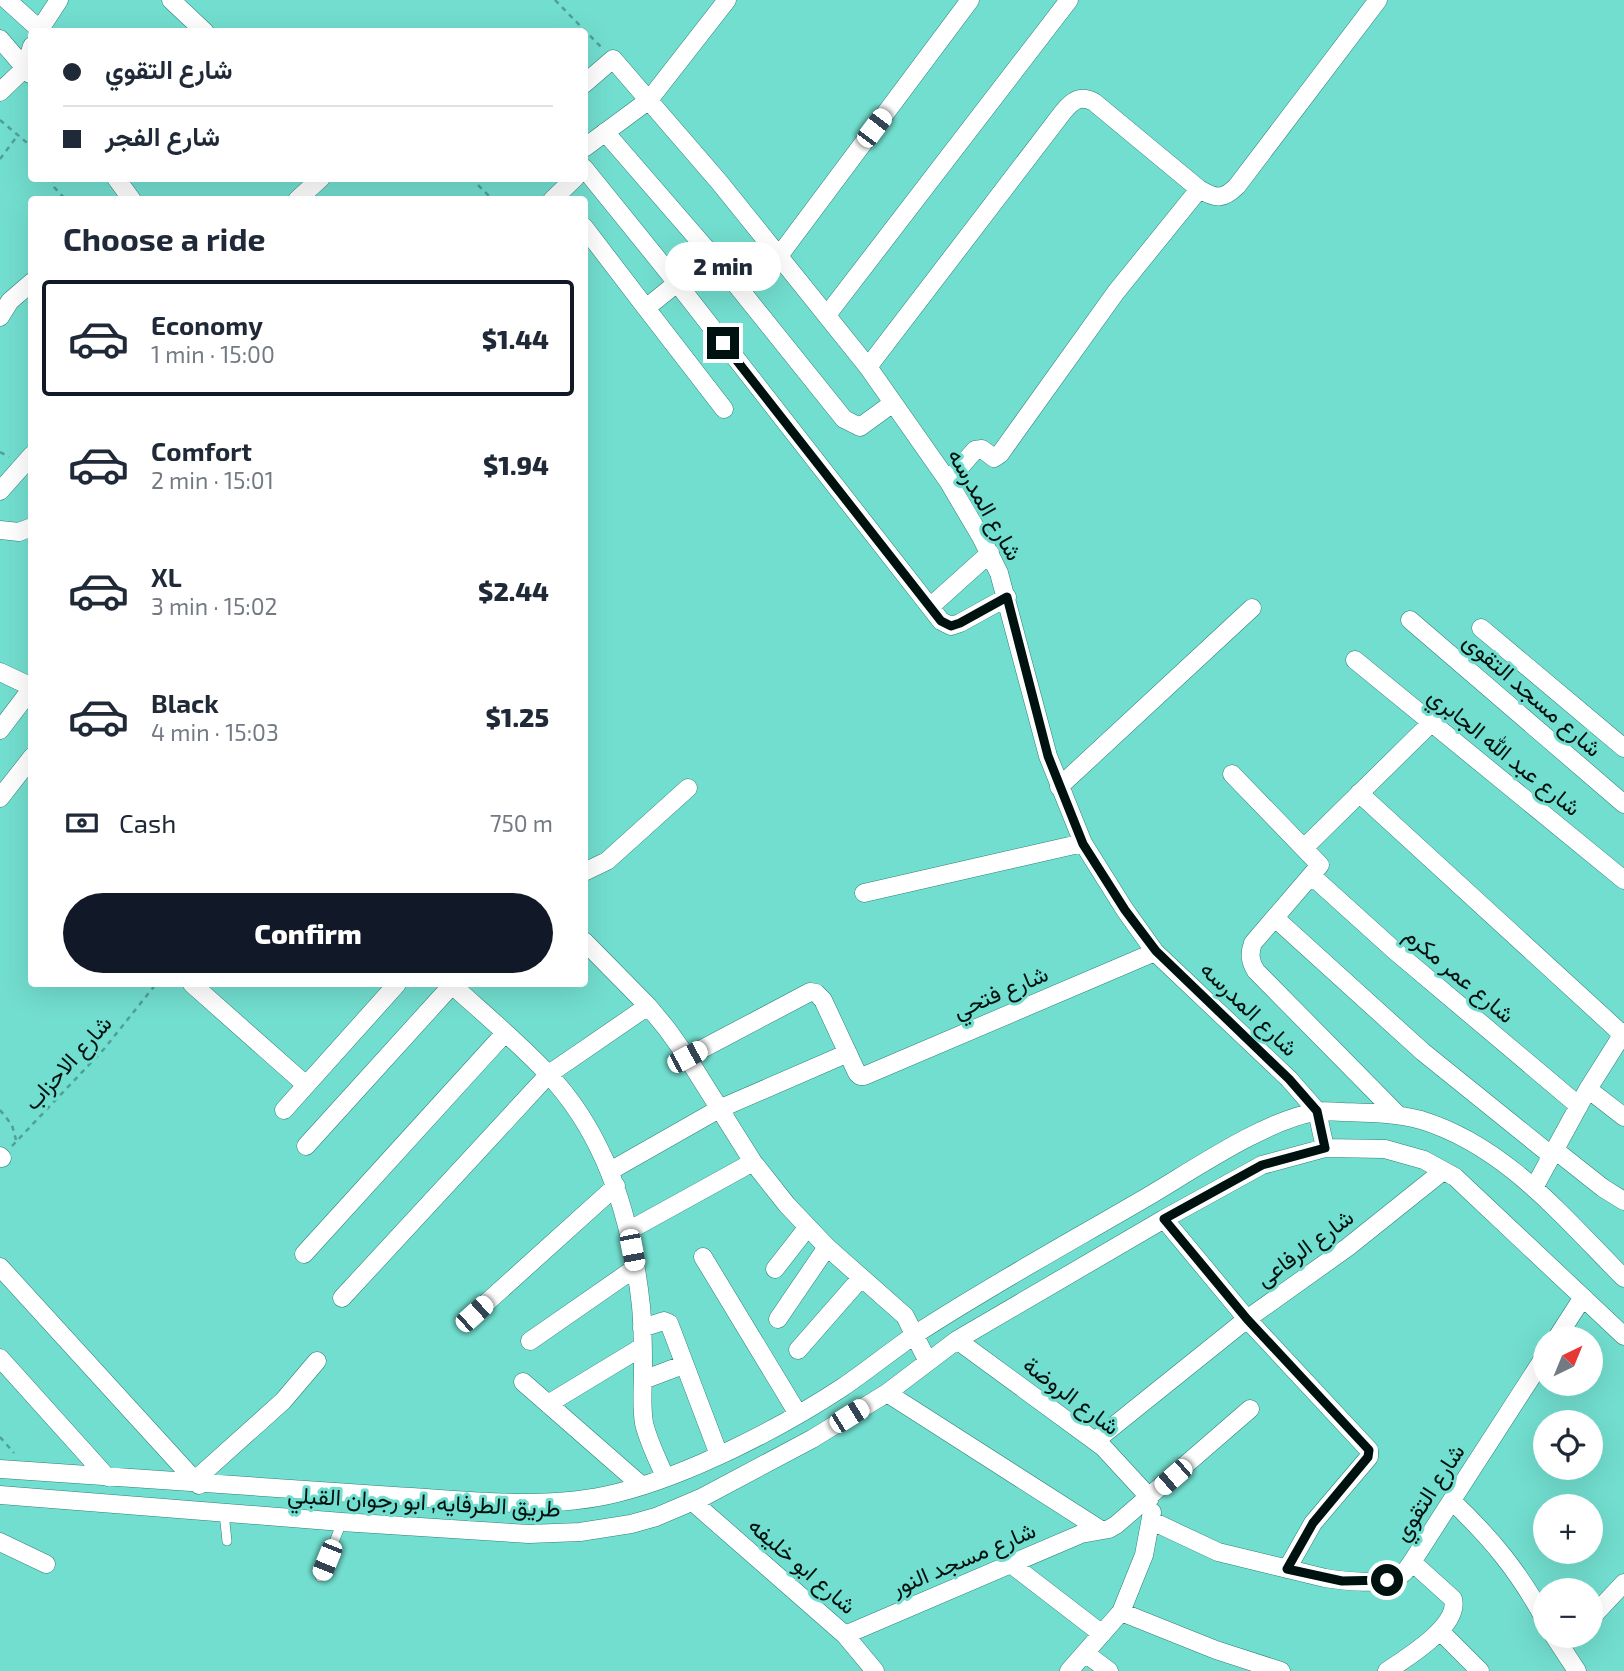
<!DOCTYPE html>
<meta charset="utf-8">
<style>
:root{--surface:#fff;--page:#f2f2f3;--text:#1f2937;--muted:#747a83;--line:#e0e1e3;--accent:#111827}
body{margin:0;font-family:"Exo 2",Vazirmatn,sans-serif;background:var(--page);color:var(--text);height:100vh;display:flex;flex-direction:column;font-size:26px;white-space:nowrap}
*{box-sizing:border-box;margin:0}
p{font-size:23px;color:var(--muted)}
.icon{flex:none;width:38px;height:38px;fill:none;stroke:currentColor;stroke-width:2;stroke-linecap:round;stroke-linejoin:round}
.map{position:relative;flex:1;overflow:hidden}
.drawer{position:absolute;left:28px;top:196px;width:560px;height:791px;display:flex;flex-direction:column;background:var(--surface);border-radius:7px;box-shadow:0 7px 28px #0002}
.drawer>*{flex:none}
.banner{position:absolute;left:28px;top:28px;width:560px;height:154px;border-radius:7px;box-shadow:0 7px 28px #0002;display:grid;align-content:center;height:154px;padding:0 35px;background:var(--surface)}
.needle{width:46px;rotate:43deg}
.controls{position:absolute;left:1533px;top:1326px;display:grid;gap:14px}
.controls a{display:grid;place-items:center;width:70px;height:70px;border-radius:50%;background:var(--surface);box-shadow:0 7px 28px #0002;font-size:35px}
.end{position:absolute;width:32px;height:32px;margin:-16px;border:9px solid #00120f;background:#fff;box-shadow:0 0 0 4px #fff}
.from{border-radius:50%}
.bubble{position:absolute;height:49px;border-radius:24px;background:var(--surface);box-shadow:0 7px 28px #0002;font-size:23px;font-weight:800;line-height:49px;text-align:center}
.car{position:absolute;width:21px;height:42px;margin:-21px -10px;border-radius:9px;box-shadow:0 0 5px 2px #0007;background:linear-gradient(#fff 24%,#345 0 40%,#fff 0 76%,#345 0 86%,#fff 0)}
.banner b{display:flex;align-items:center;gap:24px;height:66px;font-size:26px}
.banner b+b{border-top:2px solid var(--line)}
.banner i{width:18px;height:18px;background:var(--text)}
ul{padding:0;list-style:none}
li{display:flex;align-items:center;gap:21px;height:116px;margin:0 14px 10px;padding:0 21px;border:4px solid transparent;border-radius:7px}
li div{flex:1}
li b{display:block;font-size:26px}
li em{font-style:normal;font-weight:800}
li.active{border-color:var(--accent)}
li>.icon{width:63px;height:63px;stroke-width:1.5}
h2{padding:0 35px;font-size:32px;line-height:84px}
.pay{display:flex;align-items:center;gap:18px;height:77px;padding:0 35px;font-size:26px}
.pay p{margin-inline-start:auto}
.button{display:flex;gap:14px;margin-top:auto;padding:14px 35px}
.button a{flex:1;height:80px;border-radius:42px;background:var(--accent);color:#fff;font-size:28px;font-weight:800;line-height:80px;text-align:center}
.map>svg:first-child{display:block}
</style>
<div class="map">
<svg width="1624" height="1671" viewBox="0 0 1624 1671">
<rect width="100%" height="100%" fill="#72decf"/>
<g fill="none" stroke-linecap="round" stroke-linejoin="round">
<g stroke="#2d8177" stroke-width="10">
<path id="service" d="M224,1513L227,1541
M320,1577L342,1522"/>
</g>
<g stroke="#2d8177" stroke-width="19">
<path id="minor" d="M7,0L39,29
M171,0L205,32
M38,32L59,0
M0,39L30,74
M584,84L613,59L720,183L868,367L948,481L981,537L999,573L1048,756L1083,843L1125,910L1155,952L1289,1079L1317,1111L1325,1148
M0,92L25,68L32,46
M605,132L722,267L844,419L860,427L893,403
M584,148L649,100L727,0
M584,168L677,283
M116,178L132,200
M297,200L321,178
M552,200L575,178
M584,227L646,308L677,283L941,621L951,626L960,623L1007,597
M779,256L970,0
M646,308L724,409
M827,315L1069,0
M0,317L10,301L32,282
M868,367L1063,112C1073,100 1080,95 1094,102L1199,189
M948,481L975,450L982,449L994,458L1000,454L1116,292L1196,193L1199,189C1216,199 1223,200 1237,186L1378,0
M0,491L32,455
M0,530L19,532L32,527
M930,607L990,553
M1410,620L1624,804
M1481,628L1624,748
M1355,660L1624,880
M0,672L32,687
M0,730L32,688
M1232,774L1320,865L1253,943C1249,954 1250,961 1256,971L1397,1114
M1059,787L1252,608
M1359,793L1622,1034
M0,798L32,757
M1304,848L1431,723
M584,872L607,861L688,788
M1312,876L1394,950L1579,1106
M864,893L1083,843
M1275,918L1423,1052L1552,1156
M584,941L648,1006L667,1029L687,1057L753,1162L787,1205L827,1247L905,1316L928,1362
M192,984L306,1085
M451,984C483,1013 518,1042 548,1074C608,1137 632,1222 641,1306C643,1327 643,1349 643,1370C643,1388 641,1405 644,1423C648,1441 658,1460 665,1477
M687,1057L810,992L816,993L823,1000L857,1073L860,1076H864L1155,952
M1588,1089L1624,1117
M284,1110L397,984
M306,1146L452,985
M1555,1150L1603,1188L1624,1201
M0,1156L2,1158
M610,1171L719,1109L848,1053
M1535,1186L1588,1089L1624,1032
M1164,1219L1247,1319L1369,1450V1457L1313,1523L1287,1569
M628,1231L753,1162
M304,1254L505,1033
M703,1257L798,1414
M0,1267L199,1485
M775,1269L807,1228
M342,1298L549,1074L648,1006
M474,1314L616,1186
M778,1319L827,1247
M642,1328L664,1321L669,1323L719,1455
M1556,1339L1583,1297
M957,1340L1103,1447L1150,1498
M530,1341L635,1268
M798,1350L861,1278
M0,1358L107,1477
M643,1380L683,1365
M523,1382L642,1486
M887,1393L1101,1530
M548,1404L642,1347
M1095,1441L1247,1319L1348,1247L1443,1171
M0,1469C131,1478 262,1488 394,1496C467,1500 545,1511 617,1493C689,1475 781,1428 843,1387C868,1370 891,1351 916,1334C991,1285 1070,1242 1147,1197C1193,1170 1264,1121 1315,1112C1323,1110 1333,1112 1342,1112C1369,1113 1395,1113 1421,1120C1506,1146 1564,1218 1624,1278
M195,1480L283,1401L317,1361
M0,1495L342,1522L529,1534L580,1532L631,1524L656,1517L703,1497L812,1439L887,1393L957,1340L1164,1219L1262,1165L1325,1148L1385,1149L1424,1160L1455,1177L1624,1336
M1452,1501C1492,1539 1519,1572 1545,1620
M693,1502L845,1635L875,1671
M1152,1521L1218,1552L1325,1578C1343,1581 1386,1586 1401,1575C1406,1571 1409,1567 1412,1562L1545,1356
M0,1542L46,1564
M1011,1564L1102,1634
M1121,1612L1216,1650L1281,1671
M1591,1618L1624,1583
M1440,1631L1480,1671
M845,1635L1081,1534L1109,1529L1116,1525L1250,1409
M1554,1636L1577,1671
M1085,1653L1109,1671
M1069,1671L1121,1612L1144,1555L1152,1512
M1387,1671C1406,1658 1460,1626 1453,1599L1412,1562"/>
</g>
<path stroke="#4fa095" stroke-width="2.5" stroke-dasharray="5 5" stroke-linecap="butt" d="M555,0L602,48
M0,120L32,147
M0,159L18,135
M56,178L53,182L54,187L66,200
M471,178L493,200
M0,452L9,457
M30,861L32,859
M0,1110L12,1125L16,1140
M12,1146L104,1049L156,984
M0,1437L14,1453"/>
<use href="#service" stroke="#fff" stroke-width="9"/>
<use href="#minor" stroke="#fff" stroke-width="18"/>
</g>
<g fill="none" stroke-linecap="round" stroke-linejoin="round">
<path stroke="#00120f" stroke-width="9" d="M723,343L941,621L951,626L960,623L1007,597L1048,756L1083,844L1125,910L1156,951L1289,1079L1317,1111L1325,1148L1262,1165L1164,1219L1247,1319L1369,1450L1368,1457L1313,1523L1287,1569L1342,1581L1387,1580"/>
</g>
<g text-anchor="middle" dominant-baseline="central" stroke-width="6" stroke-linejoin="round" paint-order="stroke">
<g font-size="23" fill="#00120f" stroke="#72decf">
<text transform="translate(986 504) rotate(60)">شارع المدرسه</text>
<text transform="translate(1533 694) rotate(41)">شارع مسجد التقوى</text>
<text transform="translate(1505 751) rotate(39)">شارع عبد الله الجابري</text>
<text transform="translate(1460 974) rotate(40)">شارع عمر مكرم</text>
<text transform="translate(1000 991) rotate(-23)">شارع فتحي</text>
<text transform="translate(1250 1008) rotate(44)">شارع المدرسه</text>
<text transform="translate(67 1062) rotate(-48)">شارع الاحزاب</text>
<text transform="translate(1304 1247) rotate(-36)">شارع الرفاعى</text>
<text transform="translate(1072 1395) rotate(37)">شارع الروضة</text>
<text transform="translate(1428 1492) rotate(-57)">شارع التقوي</text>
<text transform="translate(424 1501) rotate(3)">طريق الطرفايه, ابو رجوان القبلي</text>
<text transform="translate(963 1558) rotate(-23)">شارع مسجد النور</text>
<text transform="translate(803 1565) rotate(41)">شارع ابو خليفه</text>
</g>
</g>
</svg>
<div class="controls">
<a><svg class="needle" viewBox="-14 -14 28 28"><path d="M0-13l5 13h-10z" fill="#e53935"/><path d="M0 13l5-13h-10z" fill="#747a83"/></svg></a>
<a><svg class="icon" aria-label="locate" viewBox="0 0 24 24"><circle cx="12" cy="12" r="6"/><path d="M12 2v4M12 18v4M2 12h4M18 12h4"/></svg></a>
<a>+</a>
<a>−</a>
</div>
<i class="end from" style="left:1387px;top:1580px"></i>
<i class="end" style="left:723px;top:343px"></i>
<div class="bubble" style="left:665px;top:242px;width:116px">2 min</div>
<i class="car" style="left:874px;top:128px;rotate:37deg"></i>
<i class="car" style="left:687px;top:1057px;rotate:62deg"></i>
<i class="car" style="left:632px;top:1250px;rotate:169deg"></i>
<i class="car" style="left:474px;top:1314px;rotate:48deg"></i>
<i class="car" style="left:849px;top:1416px;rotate:58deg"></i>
<i class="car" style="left:1173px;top:1477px;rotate:229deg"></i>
<i class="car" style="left:327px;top:1560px;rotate:202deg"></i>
<div class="banner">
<b><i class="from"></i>شارع التقوي</b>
<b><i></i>شارع الفجر</b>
</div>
<section class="drawer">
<h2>Choose a ride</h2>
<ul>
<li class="active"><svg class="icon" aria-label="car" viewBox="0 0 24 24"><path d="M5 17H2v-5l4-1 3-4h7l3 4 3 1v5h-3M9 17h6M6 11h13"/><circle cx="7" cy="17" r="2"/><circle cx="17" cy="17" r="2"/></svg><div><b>Economy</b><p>1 min · 15:00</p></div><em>$1.44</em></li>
<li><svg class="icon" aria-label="car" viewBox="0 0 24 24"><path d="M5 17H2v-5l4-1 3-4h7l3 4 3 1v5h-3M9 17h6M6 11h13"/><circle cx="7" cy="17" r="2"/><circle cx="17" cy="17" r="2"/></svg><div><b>Comfort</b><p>2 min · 15:01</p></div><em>$1.94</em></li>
<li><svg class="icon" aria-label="car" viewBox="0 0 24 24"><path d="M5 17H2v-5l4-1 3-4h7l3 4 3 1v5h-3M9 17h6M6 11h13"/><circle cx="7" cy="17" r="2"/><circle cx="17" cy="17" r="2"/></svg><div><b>XL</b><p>3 min · 15:02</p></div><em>$2.44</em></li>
<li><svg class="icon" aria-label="car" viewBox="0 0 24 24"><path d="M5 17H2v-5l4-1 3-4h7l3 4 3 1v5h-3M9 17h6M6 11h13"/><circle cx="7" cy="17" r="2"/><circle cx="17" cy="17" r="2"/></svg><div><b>Black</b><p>4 min · 15:03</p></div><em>$1.25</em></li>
</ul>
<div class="pay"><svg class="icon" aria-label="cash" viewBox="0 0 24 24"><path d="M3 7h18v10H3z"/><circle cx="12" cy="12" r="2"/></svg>Cash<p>750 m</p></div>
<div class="button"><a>Confirm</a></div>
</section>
</div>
